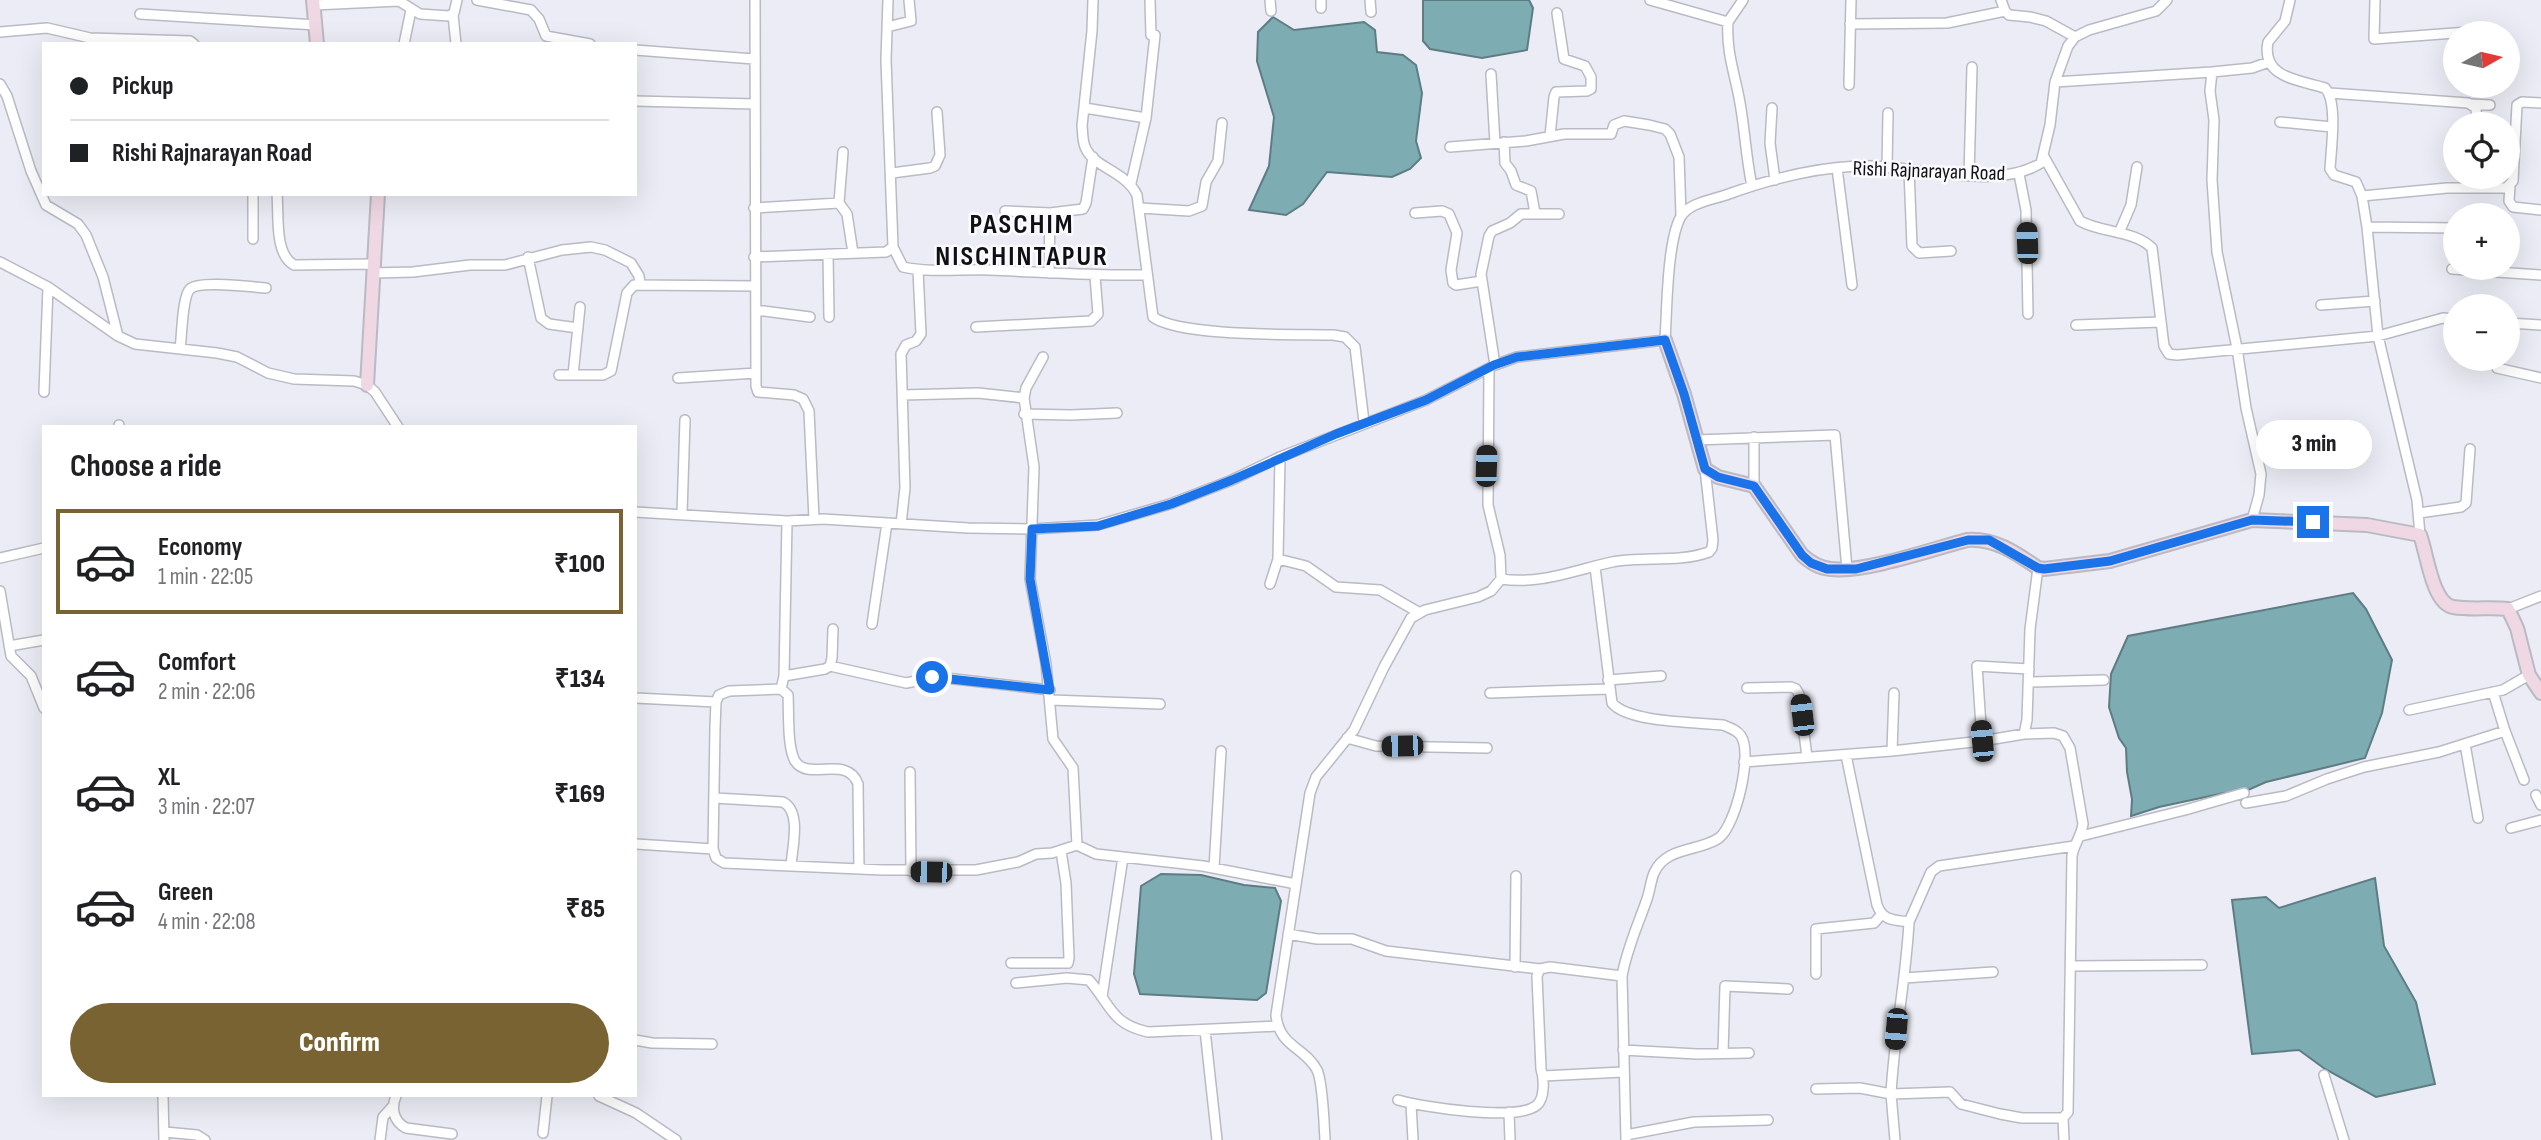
<!DOCTYPE html>
<meta charset="utf-8">
<style>
:root{--surface:#fff;--page:#f2f2f2;--text:#202124;--muted:#757577;--line:#e0e0e0;--accent:#796333}
body{margin:0;font-family:"Sofia Sans Condensed",sans-serif;background:var(--page);color:var(--text);height:100vh;display:flex;flex-direction:column;font-size:26px;white-space:nowrap}
*{box-sizing:border-box;margin:0}
p{font-size:23px;color:var(--muted)}
.icon{flex:none;width:38px;height:38px;fill:none;stroke:currentColor;stroke-width:2;stroke-linecap:round;stroke-linejoin:round}
.map{position:relative;flex:1;overflow:hidden}
.panel{position:absolute;left:42px;top:425px;width:595px;height:672px;display:flex;flex-direction:column;background:var(--surface);border-radius:0px;box-shadow:0 7px 28px #0002}
.panel>*{flex:none}
.hud{position:absolute;left:42px;top:42px;width:595px;height:154px;border-radius:0px;box-shadow:0 7px 28px #0002;display:grid;align-content:center;height:154px;padding:0 28px;background:var(--surface)}
.needle{width:46px;rotate:82deg}
.controls{position:absolute;left:2443px;top:21px;display:grid;gap:14px}
.controls a{display:grid;place-items:center;width:77px;height:77px;border-radius:50%;background:var(--surface);box-shadow:0 7px 28px #0002;font-size:35px}
.end{position:absolute;width:32px;height:32px;margin:-16px;border:9px solid #1a73e8;background:#fff;box-shadow:0 0 0 4px #fff}
.from{border-radius:50%}
.bubble{position:absolute;height:49px;border-radius:24px;background:var(--surface);box-shadow:0 7px 28px #0002;font-size:23px;font-weight:800;line-height:49px;text-align:center}
.car{position:absolute;width:21px;height:42px;margin:-21px -10px;border-radius:9px;box-shadow:0 0 5px 2px #0007;background:linear-gradient(#222 24%,#8ab4d8 0 40%,#222 0 76%,#8ab4d8 0 86%,#222 0)}
.hud b{display:flex;align-items:center;gap:24px;height:66px;font-size:26px}
.hud b+b{border-top:2px solid var(--line)}
.hud i{width:18px;height:18px;background:var(--text)}
ul{padding:0;list-style:none}
li{display:flex;align-items:center;gap:21px;height:105px;margin:0 14px 10px;padding:0 14px;border:4px solid transparent;border-radius:0px}
li div{flex:1}
li b{display:block;font-size:26px}
li em{font-style:normal;font-weight:800}
li.on{border-color:var(--accent)}
li>.icon{width:63px;height:63px;stroke-width:1.5}
h2{padding:0 28px;font-size:32px;line-height:84px}
.primary-button{display:flex;gap:14px;margin-top:auto;padding:14px 28px}
.primary-button a{flex:1;height:80px;border-radius:42px;background:var(--accent);color:#fff;font-size:28px;font-weight:800;line-height:80px;text-align:center}
.map>svg:first-child{display:block}
</style>
<div class="map">
<svg width="2541" height="1140" viewBox="0 0 2541 1140">
<rect width="100%" height="100%" fill="#ececf6"/>
<path fill="#7eacb3" stroke="#5d7d83" stroke-width="2" d="M1423,0H1529L1533,8L1527,50L1482,58L1430,49L1423,41Z
M1273,17L1294,30L1364,22L1375,30L1377,52L1403,55L1416,65L1422,93L1416,141L1421,158L1410,169L1392,177L1327,172L1303,204L1286,215L1249,210L1269,166L1274,117L1257,61L1258,32Z
M2353,593L2366,609L2392,660L2382,713L2365,758L2266,782L2237,795L2224,793L2159,807L2131,816L2132,799L2127,772L2126,748L2119,738L2109,707L2111,674L2128,636Z
M1161,874L1201,875L1244,885L1275,888L1281,901L1266,993L1257,1000L1140,994L1134,974L1141,886Z
M2375,878L2384,946L2416,1002L2435,1084L2376,1097L2325,1069L2299,1050L2252,1054L2232,900L2266,897L2279,908Z"/>
<g fill="none" stroke-linecap="round" stroke-linejoin="round">
<g stroke="#babac4" stroke-width="12">
<path id="street" d="M477,0L531,10L539,19L546,36L590,44
M755,0L756,386L758,392L794,395L803,399L809,411L814,519
M1093,0L1092,31L1082,126C1083,133 1082,142 1086,149C1095,168 1125,171 1137,195L1153,317C1181,337 1295,334 1333,335L1345,337L1355,347L1364,422
M1150,0L1151,35
M1270,0L1271,11
M1321,0V8
M1370,0L1371,12
M1650,0L1728,22C1726,52 1735,74 1740,103C1745,131 1746,158 1752,186
M2001,0L2005,11L2009,15L2030,17L2046,21L2075,37
M2290,0L2285,21L2268,42C2261,78 2299,80 2325,88C2338,101 2331,150 2330,169L2334,175L2356,182L2362,196L2367,227L2378,336L2417,500L2420,535
M2375,0L2374,39L2482,31
M314,5L399,1L420,14L449,16L454,13L457,0
M140,14L316,25
M453,15L456,44
M1728,22L1743,0
M1850,24L1947,23L2005,11
M887,27L911,21L909,0
M0,32L47,28L90,38L190,41L194,44
M404,44L411,10
M635,50L754,59
M2212,72L2210,91L2214,120L2212,180L2217,252L2237,348L2246,408L2261,474L2259,495L2252,520
M1491,74L1495,143
M2055,82L2212,72L2252,68L2269,62
M0,84L7,96L31,171L46,205L78,224L86,235L103,277L118,336
M1849,85L1851,0
M2330,93L2468,103L2476,108L2477,124
M635,101L755,104
M2471,104L2490,105
M1085,108L1146,118
M1772,108L1770,143L1775,180
M2280,122L2332,127
M1550,136L1554,97L1556,92L1587,91L1591,89V77L1585,66L1564,59L1557,13
M1504,142L1505,163L1511,171L1516,185L1531,191L1535,213
M1450,147L1526,141L1564,134H1611L1614,125L1624,121L1649,125L1665,129L1670,134L1679,157L1681,215
M2043,155L2080,221C2101,233 2134,230 2152,248L2164,346L2169,354L2177,355L2378,336L2443,318L2455,319
M1837,168L1852,285
M1887,168L1888,113
M1909,170L1912,246L1919,253L1951,251
M892,173L930,168L935,166L940,155L937,112
M2019,174L2026,210L2028,314
M1969,175L1972,67
M1131,183L1146,118L1155,35
M2510,186L2509,201L2513,207L2541,210
M2470,188L2471,177
M253,194V239
M277,194C279,215 274,254 294,265L373,264
M2362,196L2447,188H2506L2513,181L2517,105L2522,102L2541,103
M839,203L847,214L853,253
M754,208L839,203L843,152
M1140,208L1189,211L1202,206L1206,182L1218,161L1222,123
M1005,211L1050,213L1083,209L1086,203L1093,157
M1415,213L1442,211L1449,214L1457,233L1451,270L1453,283L1456,285L1482,281
M2367,227L2455,228
M2119,233L2131,205L2137,167
M893,247L903,267C931,273 961,269 990,270C1042,272 1094,276 1147,275
M828,254L829,317
M528,257L541,318L549,324L578,328
M754,257L886,252L893,247L886,60L888,0
M0,262L48,287L118,336L135,344L217,353L237,357L268,373L294,379L354,381L367,385L375,392L398,427
M2452,269L2541,275
M373,273L413,272L470,265H505L562,250L591,247L605,250L631,263L639,276L640,284
M1049,273L1050,213
M2321,305L2375,301
M756,310L810,317
M2508,323L2541,325
M2076,325L2161,322
M976,327L1091,321L1098,314L1095,276
M180,349C182,336 182,297 190,289C199,280 252,287 266,288
M1043,357L1026,388L1024,398L1034,467L1030,579L1046,664L1053,739L1073,768L1077,845L1096,854L1203,866L1296,884
M1495,365L1481,274L1489,236L1492,231L1510,223L1521,214H1559
M2497,368L2541,378
M559,375H603L611,371L627,293L634,285L755,286
M573,375L580,307
M678,378L756,373
M44,392L48,287
M902,395L978,393L1024,398
M1024,414L1071,415L1117,413
M119,425V427
M1754,437V486
M1696,440L1835,435L1847,569
M635,512L787,521L823,519L968,528L1033,529L1098,525L1170,504L1232,480L1280,457L1426,400L1495,365L1517,357L1665,340C1667,310 1667,244 1680,218C1688,203 1711,200 1726,195C1767,180 1813,168 1857,166C1911,163 1993,193 2041,163L2050,125L2055,82L2068,46L2075,37L2089,30L2156,11L2167,0
M2419,513L2461,507L2466,503L2470,449
M682,514L685,420
M901,524L905,488L901,354L906,345L916,341L921,334L918,270
M0,558L44,548
M1278,559L1306,566L1336,587L1380,590L1418,612
M1595,567L1612,703C1629,723 1696,722 1723,725C1730,728 1737,730 1741,736C1753,754 1736,825 1719,838C1699,852 1666,846 1654,873C1651,880 1650,890 1647,899C1638,925 1627,948 1622,976L1626,1140
M1501,579C1540,585 1575,570 1612,562C1643,556 1679,563 1709,552L1712,548L1713,540L1705,469
M1270,584L1278,559L1280,457
M0,591L11,656L31,676L44,708
M2508,609L2541,596
M872,624L887,523
M833,629L832,658L830,666L825,669L784,676L781,689L729,691L719,695L716,702L715,728L713,849L716,858L724,863L883,870H976L1018,862L1036,854L1052,853L1077,845
M9,646L44,640
M830,666L906,683L937,677L1050,690
M784,676L787,521
M1608,680L1661,676
M2029,682L2104,680
M1747,688L1791,687L1796,689L1799,694L1807,757
M781,689L788,695C789,712 787,747 795,761C808,782 847,754 858,784L859,869
M2493,692L2505,731L2524,780
M1490,693L1609,689
M635,698L716,702
M1051,700L1160,704
M2409,710L2503,690L2529,675
M1347,738L1376,746L1487,748
M1982,741L1977,666L2029,669
M2465,744L2478,818
M1892,751L1894,693
M1846,755L1877,905C1883,921 1894,920 1909,922L1931,872L1939,866L2074,846
M1744,762L1892,751L1982,741L2024,734L2027,720L2030,629L2038,568
M910,772L911,871
M2536,795L2541,805
M715,798L783,802C802,812 792,848 791,866
M2246,803L2286,796L2327,779L2364,767L2439,752L2505,731
M2511,828L2541,820
M2081,836L2185,810L2244,793
M636,844L713,849
M1214,868L1221,751
M1288,934L1317,939H1352L1386,951L1540,969
M1011,963H1068L1069,958L1066,883L1061,851
M2071,966L2202,965
M1515,967L1516,876
M1816,974V929L1874,923L1881,915
M1904,978L1993,972
M1016,983L1067,978L1089,980C1111,1005 1111,1024 1148,1032L1277,1026
M1102,997L1123,857
M1205,1030L1217,1140
M635,1040L652,1043L712,1044
M1623,1050L1697,1054L1749,1053
M1723,1053L1725,986L1788,989
M2324,1075L2344,1140
M1543,1076L1623,1072
M1816,1089L1860,1088L1891,1094C1894,1036 1906,980 1909,922
M163,1096L164,1140
M396,1096C391,1108 393,1121 406,1128L452,1134
M599,1096L636,1113L676,1140
M1398,1100C1422,1107 1518,1122 1537,1105C1545,1098 1544,1078 1541,1069L1537,976L1540,969L1550,967L1622,976
M1411,1104L1413,1140
M1509,1112L1510,1140
M2063,1118L2064,1140
M165,1132L197,1135L205,1140
M543,1133L547,1096
M1626,1135L1694,1122L1768,1120
M380,1140L383,1117L393,1106
M1325,1140C1324,1124 1323,1082 1317,1070C1305,1047 1279,1047 1276,1015L1310,793L1316,777L1354,730L1384,667L1411,618L1425,610L1478,597L1491,591L1501,579L1500,555L1488,505L1489,369
M1895,1140L1891,1094L1950,1092L1961,1104L2000,1114L2022,1118H2063L2068,1112L2072,856C2074,844 2081,837 2083,824L2070,748L2063,736L2054,733L2024,734"/>
</g>
<g stroke="#babac4" stroke-width="16">
<path id="secondary" d="M313,0L317,44
M1665,340L1684,394L1705,469L1718,477L1754,486L1802,555C1811,563 1819,568 1831,569C1864,573 1933,549 1967,540C1995,538 2016,553 2038,568L2044,569L2110,561L2252,520L2367,525L2420,535C2427,553 2432,603 2453,607C2471,610 2490,607 2508,609L2517,628L2529,675L2541,693
M367,385L378,194"/>
</g>
<use href="#street" stroke="#fff" stroke-width="9"/>
<use href="#secondary" stroke="#efd8e4" stroke-width="12"/>
</g>
<g fill="none" stroke-linecap="round" stroke-linejoin="round">
<path stroke="#1a73e8" stroke-width="9" d="M932,677L1050,690L1030,579L1032,529L1098,526L1171,504L1232,480L1336,434L1426,400L1494,365L1517,357L1665,340L1684,394L1705,469L1718,477L1754,486L1802,555L1811,563L1827,569H1856L1968,540H1989L2038,568L2044,569L2110,561L2252,520L2313,522"/>
</g>
<g text-anchor="middle" dominant-baseline="central" stroke-width="5" stroke-linejoin="round" paint-order="stroke">
<g font-size="21" fill="#101013" stroke="#fafafe">
<text transform="translate(1929 171) rotate(2)">Rishi Rajnarayan Road</text>
</g>
<g font-size="28" font-weight="bold" letter-spacing="2" fill="#101013" stroke="#fafafe">
<text x="1022" y="224">PASCHIM<tspan x="1022" dy="32">NISCHINTAPUR</tspan></text>
</g>
</g>
</svg>
<div class="controls">
<a><svg class="needle" viewBox="-14 -14 28 28"><path d="M0-13l5 13h-10z" fill="#e53935"/><path d="M0 13l5-13h-10z" fill="#757577"/></svg></a>
<a><svg class="icon" aria-label="locate" viewBox="0 0 24 24"><circle cx="12" cy="12" r="6"/><path d="M12 2v4M12 18v4M2 12h4M18 12h4"/></svg></a>
<a>+</a>
<a>−</a>
</div>
<i class="end from" style="left:932px;top:677px"></i>
<i class="end" style="left:2313px;top:522px"></i>
<div class="bubble" style="left:2256px;top:420px;width:116px">3 min</div>
<i class="car" style="left:2027px;top:243px;rotate:358deg"></i>
<i class="car" style="left:1486px;top:466px;rotate:2deg"></i>
<i class="car" style="left:1802px;top:715px;rotate:353deg"></i>
<i class="car" style="left:1982px;top:741px;rotate:355deg"></i>
<i class="car" style="left:1402px;top:746px;rotate:269deg"></i>
<i class="car" style="left:931px;top:872px;rotate:271deg"></i>
<i class="car" style="left:1896px;top:1029px;rotate:185deg"></i>
<div class="hud">
<b><i class="from"></i>Pickup</b>
<b><i></i>Rishi Rajnarayan Road</b>
</div>
<section class="panel">
<h2>Choose a ride</h2>
<ul>
<li class="on"><svg class="icon" aria-label="car" viewBox="0 0 24 24"><path d="M5 17H2v-5l4-1 3-4h7l3 4 3 1v5h-3M9 17h6M6 11h13"/><circle cx="7" cy="17" r="2"/><circle cx="17" cy="17" r="2"/></svg><div><b>Economy</b><p>1 min · 22:05</p></div><em>₹100</em></li>
<li><svg class="icon" aria-label="car" viewBox="0 0 24 24"><path d="M5 17H2v-5l4-1 3-4h7l3 4 3 1v5h-3M9 17h6M6 11h13"/><circle cx="7" cy="17" r="2"/><circle cx="17" cy="17" r="2"/></svg><div><b>Comfort</b><p>2 min · 22:06</p></div><em>₹134</em></li>
<li><svg class="icon" aria-label="car" viewBox="0 0 24 24"><path d="M5 17H2v-5l4-1 3-4h7l3 4 3 1v5h-3M9 17h6M6 11h13"/><circle cx="7" cy="17" r="2"/><circle cx="17" cy="17" r="2"/></svg><div><b>XL</b><p>3 min · 22:07</p></div><em>₹169</em></li>
<li><svg class="icon" aria-label="car" viewBox="0 0 24 24"><path d="M5 17H2v-5l4-1 3-4h7l3 4 3 1v5h-3M9 17h6M6 11h13"/><circle cx="7" cy="17" r="2"/><circle cx="17" cy="17" r="2"/></svg><div><b>Green</b><p>4 min · 22:08</p></div><em>₹85</em></li>
</ul>
<div class="primary-button"><a>Confirm</a></div>
</section>
</div>
